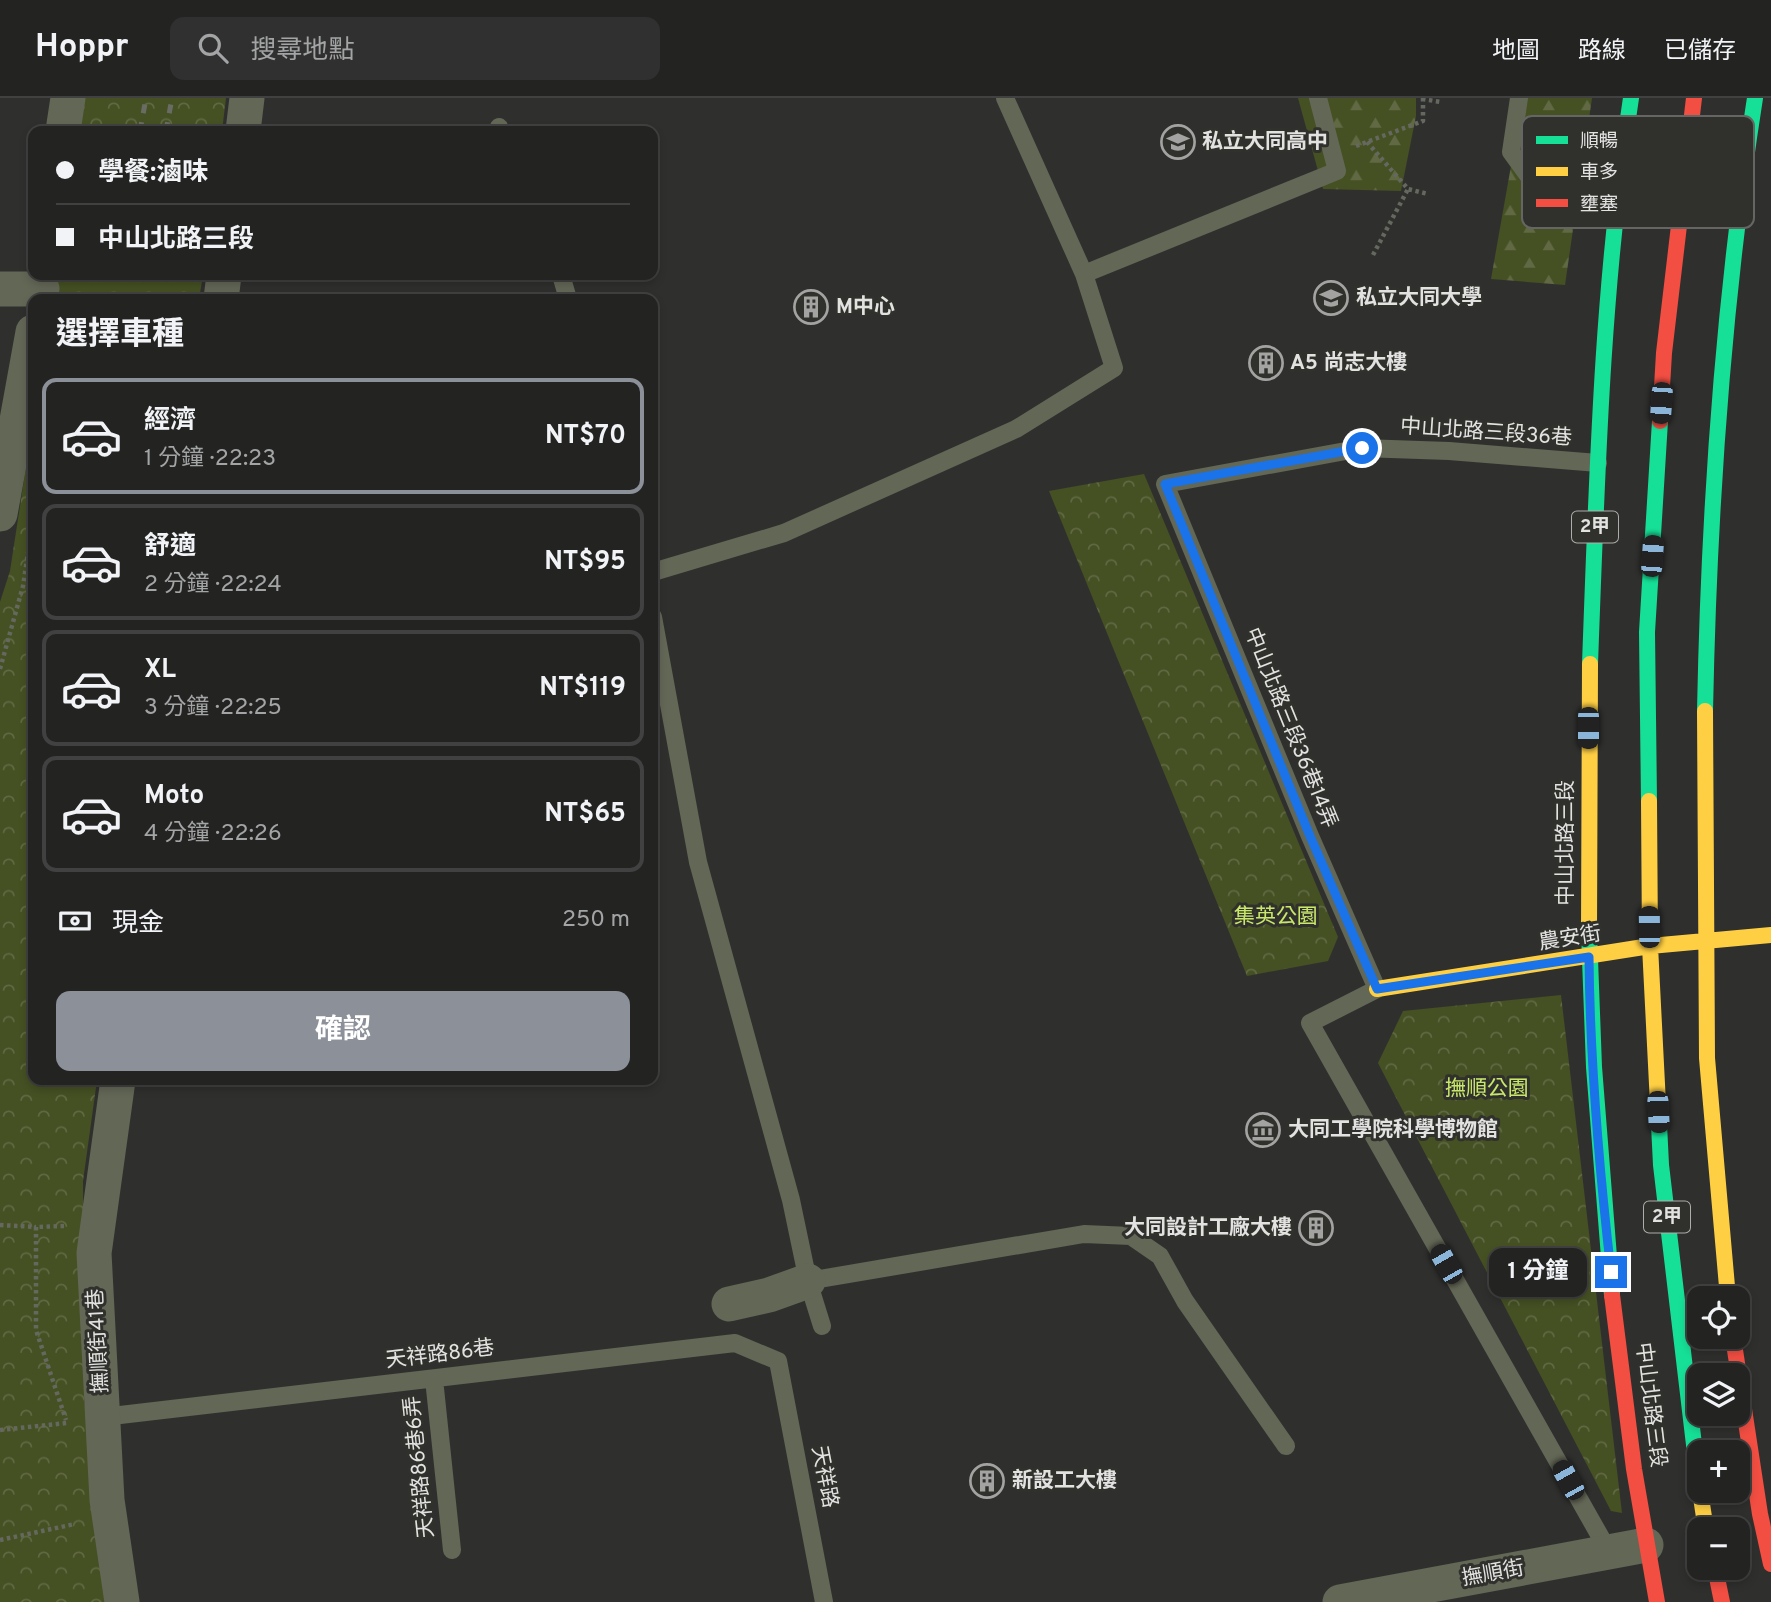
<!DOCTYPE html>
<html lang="zh-TW">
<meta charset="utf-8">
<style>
:root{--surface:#232422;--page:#2f302f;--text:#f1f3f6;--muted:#a3a4a5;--line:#404140;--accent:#8c9099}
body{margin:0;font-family:Overpass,"Noto Sans TC",sans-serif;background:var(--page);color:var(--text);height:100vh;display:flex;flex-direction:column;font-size:26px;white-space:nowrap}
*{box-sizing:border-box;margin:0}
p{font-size:23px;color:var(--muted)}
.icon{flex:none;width:38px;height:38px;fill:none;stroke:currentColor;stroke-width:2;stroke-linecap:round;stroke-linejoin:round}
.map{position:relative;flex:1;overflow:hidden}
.drawer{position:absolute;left:28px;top:196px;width:630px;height:791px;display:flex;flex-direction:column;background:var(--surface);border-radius:14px;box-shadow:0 4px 10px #0003,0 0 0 2px var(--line)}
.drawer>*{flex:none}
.banner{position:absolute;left:28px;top:28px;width:630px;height:154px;border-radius:14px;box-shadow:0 4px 10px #0003,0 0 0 2px var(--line);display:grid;align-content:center;height:154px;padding:0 28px;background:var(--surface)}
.controls{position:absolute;left:1687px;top:1188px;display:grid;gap:14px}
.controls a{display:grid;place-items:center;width:63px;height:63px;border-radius:14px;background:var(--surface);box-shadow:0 4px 10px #0003,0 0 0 2px var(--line);font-size:35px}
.end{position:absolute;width:32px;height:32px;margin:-16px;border:9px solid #1a73e8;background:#fff;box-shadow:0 0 0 4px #fff}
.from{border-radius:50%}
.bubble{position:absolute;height:49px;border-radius:14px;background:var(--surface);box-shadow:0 4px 10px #0003,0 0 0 2px var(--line);font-size:23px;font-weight:700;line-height:49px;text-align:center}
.car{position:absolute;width:21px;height:42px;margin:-21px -10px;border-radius:9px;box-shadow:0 0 5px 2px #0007;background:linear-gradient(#222 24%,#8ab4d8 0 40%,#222 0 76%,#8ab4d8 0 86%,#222 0)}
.banner b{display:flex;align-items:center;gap:24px;height:66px;font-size:26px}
.banner b+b{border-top:2px solid var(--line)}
.banner i{width:18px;height:18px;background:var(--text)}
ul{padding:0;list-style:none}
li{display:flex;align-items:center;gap:21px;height:116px;margin:0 14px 10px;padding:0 14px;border:4px solid var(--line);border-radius:14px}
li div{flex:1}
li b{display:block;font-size:26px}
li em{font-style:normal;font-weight:700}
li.on{border-color:var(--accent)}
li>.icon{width:63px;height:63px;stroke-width:1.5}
h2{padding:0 28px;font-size:32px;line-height:84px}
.pay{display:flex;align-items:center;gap:18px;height:77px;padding:0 28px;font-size:26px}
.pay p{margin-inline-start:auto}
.cta{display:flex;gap:14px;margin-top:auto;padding:14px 28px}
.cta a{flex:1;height:80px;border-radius:14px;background:var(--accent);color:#fff;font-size:28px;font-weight:700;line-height:80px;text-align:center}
header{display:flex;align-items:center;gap:42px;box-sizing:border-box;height:98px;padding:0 35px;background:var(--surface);border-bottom:2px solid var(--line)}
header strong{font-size:33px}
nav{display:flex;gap:38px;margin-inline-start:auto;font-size:24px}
.search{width:490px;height:63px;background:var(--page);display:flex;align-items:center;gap:18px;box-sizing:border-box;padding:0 24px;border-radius:14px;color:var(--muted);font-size:26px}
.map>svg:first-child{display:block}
</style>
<header>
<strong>Hoppr</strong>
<div class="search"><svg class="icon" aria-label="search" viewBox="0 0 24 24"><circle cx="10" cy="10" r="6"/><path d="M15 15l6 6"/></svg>搜尋地點</div>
<nav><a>地圖</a><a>路線</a><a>已儲存</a></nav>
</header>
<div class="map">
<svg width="1771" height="1504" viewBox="0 0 1771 1504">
<defs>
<pattern id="forest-firs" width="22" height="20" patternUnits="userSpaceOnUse" patternTransform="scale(1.75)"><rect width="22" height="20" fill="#455023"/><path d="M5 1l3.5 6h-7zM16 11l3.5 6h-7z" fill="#606943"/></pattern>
<pattern id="park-crowns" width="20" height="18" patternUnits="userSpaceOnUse" patternTransform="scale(1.75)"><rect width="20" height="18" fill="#455023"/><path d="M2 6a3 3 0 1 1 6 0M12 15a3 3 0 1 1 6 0" fill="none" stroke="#606943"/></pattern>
</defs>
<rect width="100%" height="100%" fill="#2f302e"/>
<path fill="url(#forest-firs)" d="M1298,0H1416V18L1401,93L1323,91Z
M1523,0H1592L1565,187L1491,181Z"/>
<path fill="url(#park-crowns)" d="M85,0H226L222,33H79Z
M57,177H203L199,201H53Z
M33,324V982H97L83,1083L84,1301L109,1504H0V504L10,473Z
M1144,376L1338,839L1328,863L1247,878L1049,393Z
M1561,897L1622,1415L1611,1413L1378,965L1403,913Z"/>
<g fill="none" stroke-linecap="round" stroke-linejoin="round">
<path stroke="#65685e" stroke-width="4.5" stroke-dasharray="3.5 3.5" stroke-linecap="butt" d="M1422,1L1441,4
M1367,44L1408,91L1428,96
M1356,48L1423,23V0
M1373,157L1408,91
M0,571L23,488L31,435
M0,1127L36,1129
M64,1128L36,1129V1232L66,1322
M0,1332L67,1325
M0,1442L75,1426"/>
<path stroke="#636756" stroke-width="18" d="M1519,0L1511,54L1558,118
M499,29L500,33
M1084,176L1337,73L1318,0
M561,177L568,201
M1598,365L1449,353L1362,350L1165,386L1310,738L1377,891L1310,925L1609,1454
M653,474L784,435L1016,331L1114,270L1084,176L1005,0
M653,519L698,764L791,1102L808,1183L822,1228
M808,1183L1084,1136L1131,1138L1160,1158L1185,1203L1286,1348
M434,1281L452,1452
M103,1319L735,1245L778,1263L824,1504"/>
<path stroke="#636756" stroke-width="35" d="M63,33L68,0
M243,33L247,0
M0,191H42
M221,201L224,177
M0,416L33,234
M118,982L94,1155L107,1402L122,1504
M729,1206L769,1197L808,1183
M1340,1504L1646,1447"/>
<path stroke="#16e098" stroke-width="16" d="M1590,566C1597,377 1602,187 1631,0
M1705,613C1709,407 1723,204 1755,0
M1649,703L1647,534L1660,323
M1589,834L1594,969L1612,1197
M1658,1006L1661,1067L1699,1389"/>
<path stroke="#ffcf43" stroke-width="16" d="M1705,613L1707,960L1728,1200
M1649,703L1650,848L1658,1006
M1589,834L1590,566
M1377,891L1650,848L1771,837
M1700,1393L1706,1432"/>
<path stroke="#f24e42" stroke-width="16" d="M1660,323L1664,255L1694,0
M1612,1197L1634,1371L1657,1504
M1733,1239L1760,1416L1771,1466
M1715,1470L1722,1504"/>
<path stroke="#696c63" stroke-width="5" stroke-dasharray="9 9" stroke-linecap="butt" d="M140,33L146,0
M166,33L172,0"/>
</g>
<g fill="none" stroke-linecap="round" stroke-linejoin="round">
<path stroke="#1a73e8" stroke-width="9" d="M1362,350L1165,386L1310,738L1377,891L1589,859C1590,965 1599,1069 1611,1174"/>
</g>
<defs>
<g id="school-ring" transform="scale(1.75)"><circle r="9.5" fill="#30312d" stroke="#a3a4a2" stroke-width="1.5"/><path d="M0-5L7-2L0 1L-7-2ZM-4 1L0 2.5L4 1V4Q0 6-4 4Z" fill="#a3a4a2"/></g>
<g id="university-ring" transform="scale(1.75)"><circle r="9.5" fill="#30312d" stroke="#a3a4a2" stroke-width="1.5"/><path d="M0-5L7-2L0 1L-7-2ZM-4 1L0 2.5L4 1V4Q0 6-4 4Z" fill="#a3a4a2"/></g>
<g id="building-ring" transform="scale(1.75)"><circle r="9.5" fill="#30312d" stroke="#a3a4a2" stroke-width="1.5"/><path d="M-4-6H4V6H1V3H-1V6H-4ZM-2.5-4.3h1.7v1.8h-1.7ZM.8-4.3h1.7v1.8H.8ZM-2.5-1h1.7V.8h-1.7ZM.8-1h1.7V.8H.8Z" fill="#a3a4a2"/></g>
<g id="museum-ring" transform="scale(1.75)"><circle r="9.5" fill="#30312d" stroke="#a3a4a2" stroke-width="1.5"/><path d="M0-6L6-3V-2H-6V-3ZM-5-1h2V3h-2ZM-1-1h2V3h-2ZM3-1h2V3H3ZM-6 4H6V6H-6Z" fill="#a3a4a2"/></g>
</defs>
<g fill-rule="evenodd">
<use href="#school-ring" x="1178" y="44"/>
<use href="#university-ring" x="1331" y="200"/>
<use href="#building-ring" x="811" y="209"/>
<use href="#building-ring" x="1266" y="265"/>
<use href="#museum-ring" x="1263" y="1032"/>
<use href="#building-ring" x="1316" y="1130"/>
<use href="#building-ring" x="987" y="1383"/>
</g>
<g text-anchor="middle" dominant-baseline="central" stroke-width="6" stroke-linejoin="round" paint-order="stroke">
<g fill="#30312d" stroke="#adaeab" stroke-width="2">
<rect x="1572" y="413.5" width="46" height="31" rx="5"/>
<rect x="1644" y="1103.5" width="46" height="31" rx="5"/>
</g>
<g font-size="19" font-weight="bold" fill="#e2e3e1">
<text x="1595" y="429">2甲</text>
<text x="1667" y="1119">2甲</text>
</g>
<g font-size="21" font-weight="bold" fill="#e2e3e1" stroke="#30312d" text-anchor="start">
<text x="1202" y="44">私立大同高中</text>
<text x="1356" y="200">私立大同大學</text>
<text x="836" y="209">M中心</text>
<text x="1290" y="265">A5 尚志大樓</text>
<text x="1288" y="1032">大同工學院科學博物館</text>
<text x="1292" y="1130" text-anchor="end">大同設計工廠大樓</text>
<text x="1012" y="1383">新設工大樓</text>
</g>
<g font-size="21" fill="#e2e3e1" stroke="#30312d">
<text transform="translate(1486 335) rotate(4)">中山北路三段36巷</text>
<text transform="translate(1290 630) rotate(68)">中山北路三段36巷14弄</text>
<text transform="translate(1566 745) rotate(-90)">中山北路三段</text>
<text transform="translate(1570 841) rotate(-9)">農安街</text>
<text transform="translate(99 1243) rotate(-93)">撫順街41巷</text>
<text transform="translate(440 1257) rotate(-7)">天祥路86巷</text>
<text transform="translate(1650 1307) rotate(83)">中山北路三段</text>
<text transform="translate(420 1369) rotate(-96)">天祥路86巷6弄</text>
<text transform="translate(824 1379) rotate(79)">天祥路</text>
<text transform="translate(1493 1476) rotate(-10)">撫順街</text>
</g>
<g font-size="21" fill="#c9e86a" stroke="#30312d">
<text x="1276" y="819">集英公園</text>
<text x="1487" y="991">撫順公園</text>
</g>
</g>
<rect x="1522" y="18" width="232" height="112" rx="10" fill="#30312d" stroke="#656663" stroke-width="2"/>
<rect x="1536" y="38" width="32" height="8" fill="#16e098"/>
<rect x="1536" y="69" width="32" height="9" fill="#ffcf43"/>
<rect x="1536" y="101" width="32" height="8" fill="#f24e42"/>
<g font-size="19" fill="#e2e3e1">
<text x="1580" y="49">順暢</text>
<text x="1580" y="80">車多</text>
<text x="1580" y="112">壅塞</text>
</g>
</svg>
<div class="controls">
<a><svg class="icon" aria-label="locate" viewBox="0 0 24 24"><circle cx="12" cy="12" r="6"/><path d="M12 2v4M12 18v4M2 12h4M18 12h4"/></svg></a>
<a><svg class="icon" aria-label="layers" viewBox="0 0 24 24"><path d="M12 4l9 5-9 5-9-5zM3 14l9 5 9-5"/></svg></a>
<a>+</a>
<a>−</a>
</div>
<i class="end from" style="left:1362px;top:350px"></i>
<i class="end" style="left:1611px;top:1174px"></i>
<div class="bubble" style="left:1489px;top:1150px;width:98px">1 分鐘</div>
<i class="car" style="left:1661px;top:305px;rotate:184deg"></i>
<i class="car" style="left:1652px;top:458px;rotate:4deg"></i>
<i class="car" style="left:1588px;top:630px;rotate:180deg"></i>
<i class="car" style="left:1649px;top:829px;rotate:359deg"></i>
<i class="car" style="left:1658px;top:1014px;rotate:177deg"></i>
<i class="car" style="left:1446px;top:1166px;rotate:330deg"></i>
<i class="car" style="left:1568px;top:1382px;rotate:331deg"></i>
<div class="banner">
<b><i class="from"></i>學餐:滷味</b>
<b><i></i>中山北路三段</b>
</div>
<section class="drawer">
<h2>選擇車種</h2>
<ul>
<li class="on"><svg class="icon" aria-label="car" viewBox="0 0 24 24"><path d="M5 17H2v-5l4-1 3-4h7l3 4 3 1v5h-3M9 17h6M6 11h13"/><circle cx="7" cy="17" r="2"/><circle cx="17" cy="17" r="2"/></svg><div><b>經濟</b><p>1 分鐘 · 22:23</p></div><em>NT$70</em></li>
<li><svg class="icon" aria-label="car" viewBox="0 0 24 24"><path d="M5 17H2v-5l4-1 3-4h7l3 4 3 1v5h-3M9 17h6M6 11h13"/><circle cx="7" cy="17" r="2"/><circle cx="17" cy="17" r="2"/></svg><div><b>舒適</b><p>2 分鐘 · 22:24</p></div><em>NT$95</em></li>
<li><svg class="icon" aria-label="car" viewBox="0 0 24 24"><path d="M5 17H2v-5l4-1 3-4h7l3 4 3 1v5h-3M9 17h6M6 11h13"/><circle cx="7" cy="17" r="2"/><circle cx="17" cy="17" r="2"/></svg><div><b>XL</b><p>3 分鐘 · 22:25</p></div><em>NT$119</em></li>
<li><svg class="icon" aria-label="car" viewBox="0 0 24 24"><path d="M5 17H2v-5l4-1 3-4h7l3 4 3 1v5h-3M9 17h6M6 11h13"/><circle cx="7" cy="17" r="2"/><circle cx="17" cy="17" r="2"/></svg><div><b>Moto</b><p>4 分鐘 · 22:26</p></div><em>NT$65</em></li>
</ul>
<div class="pay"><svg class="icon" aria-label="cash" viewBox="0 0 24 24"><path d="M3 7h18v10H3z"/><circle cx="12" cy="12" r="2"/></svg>現金<p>250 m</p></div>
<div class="cta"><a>確認</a></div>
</section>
</div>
